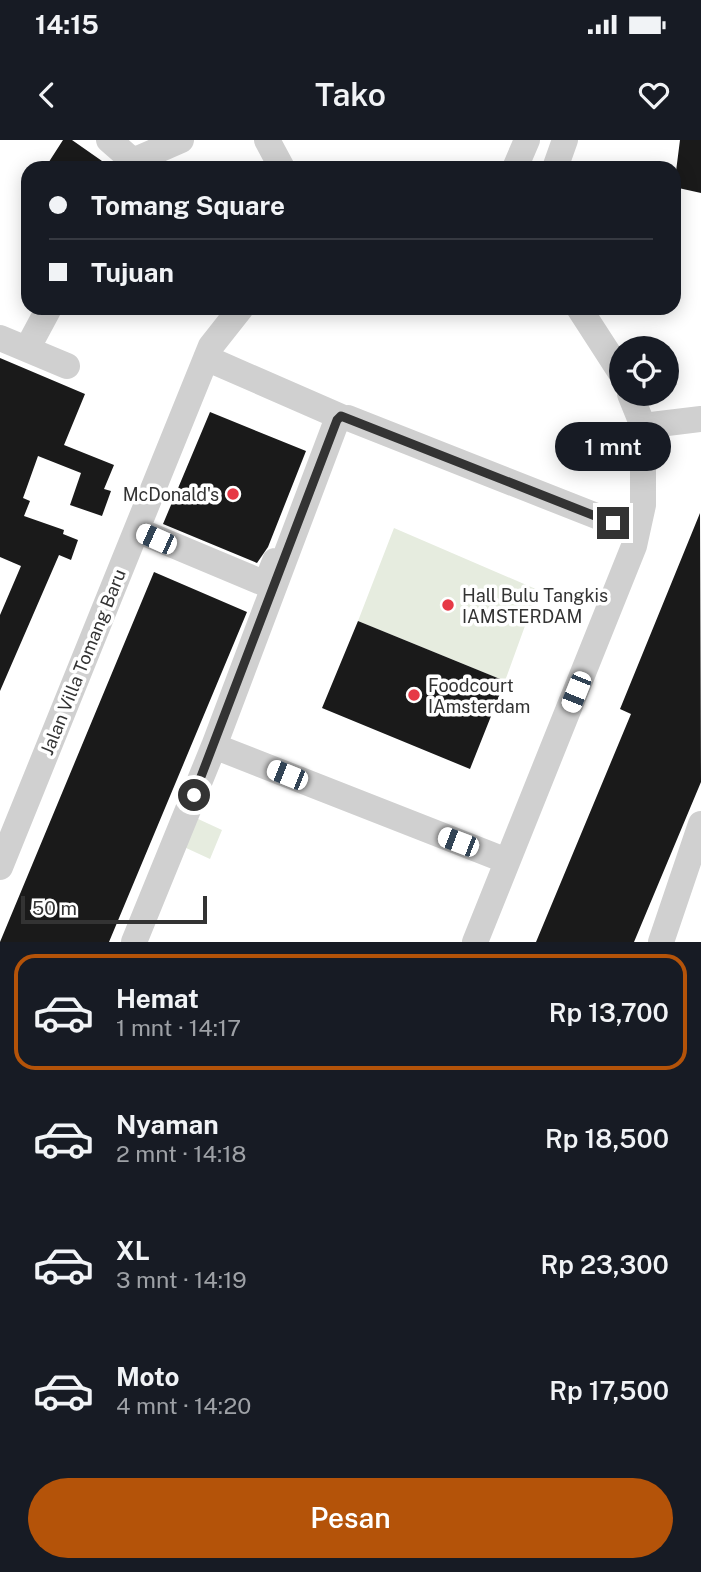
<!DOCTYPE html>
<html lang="id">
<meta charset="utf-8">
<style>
:root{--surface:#171b24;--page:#242831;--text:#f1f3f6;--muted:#9ea1a6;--line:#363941;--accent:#b45309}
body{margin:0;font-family:"Public Sans",sans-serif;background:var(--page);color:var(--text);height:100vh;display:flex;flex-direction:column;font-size:26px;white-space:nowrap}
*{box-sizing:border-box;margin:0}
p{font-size:23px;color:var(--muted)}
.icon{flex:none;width:38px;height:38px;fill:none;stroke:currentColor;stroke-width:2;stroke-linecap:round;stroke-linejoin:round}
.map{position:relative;height:802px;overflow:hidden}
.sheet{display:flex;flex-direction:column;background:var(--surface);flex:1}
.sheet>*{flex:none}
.guide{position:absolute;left:21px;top:21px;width:660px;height:154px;border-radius:21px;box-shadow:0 4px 18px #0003;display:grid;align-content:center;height:154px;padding:0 28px;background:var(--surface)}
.tools{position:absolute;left:609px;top:196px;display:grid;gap:14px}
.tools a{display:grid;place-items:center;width:70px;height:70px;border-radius:50%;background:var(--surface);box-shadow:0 4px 18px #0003;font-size:35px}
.scale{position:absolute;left:21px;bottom:18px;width:186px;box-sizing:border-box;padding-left:7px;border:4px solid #333;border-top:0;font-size:19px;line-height:24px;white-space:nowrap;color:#333;-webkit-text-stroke:5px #fff;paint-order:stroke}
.end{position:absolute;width:32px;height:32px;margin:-16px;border:9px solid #333;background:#fff;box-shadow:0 0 0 4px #fff}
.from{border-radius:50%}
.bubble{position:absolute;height:49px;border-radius:24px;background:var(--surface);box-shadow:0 4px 18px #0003;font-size:23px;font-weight:600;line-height:49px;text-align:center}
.car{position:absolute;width:21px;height:42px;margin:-21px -10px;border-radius:9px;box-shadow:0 0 5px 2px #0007;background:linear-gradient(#fff 24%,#345 0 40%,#fff 0 76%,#345 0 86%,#fff 0)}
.guide b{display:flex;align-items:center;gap:24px;height:66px;font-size:26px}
.guide b+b{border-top:2px solid var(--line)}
.guide i{width:18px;height:18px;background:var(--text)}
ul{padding:12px 0 0;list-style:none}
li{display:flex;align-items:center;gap:21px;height:116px;margin:0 14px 10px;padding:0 14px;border:4px solid transparent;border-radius:21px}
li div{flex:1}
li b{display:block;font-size:26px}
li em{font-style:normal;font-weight:600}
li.on{border-color:var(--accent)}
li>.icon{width:63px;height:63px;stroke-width:1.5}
.action{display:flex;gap:14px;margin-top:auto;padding:14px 28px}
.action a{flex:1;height:80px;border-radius:42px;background:var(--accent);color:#fff;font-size:28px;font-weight:600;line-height:80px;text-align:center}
.status{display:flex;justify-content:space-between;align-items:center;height:49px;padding:0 35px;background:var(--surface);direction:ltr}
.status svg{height:19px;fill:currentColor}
header{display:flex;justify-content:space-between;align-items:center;height:91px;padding:0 28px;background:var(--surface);font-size:32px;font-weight:600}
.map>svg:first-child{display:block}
</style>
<div class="status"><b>14:15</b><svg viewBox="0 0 49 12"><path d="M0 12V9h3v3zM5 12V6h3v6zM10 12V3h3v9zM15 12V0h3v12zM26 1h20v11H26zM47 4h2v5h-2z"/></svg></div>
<header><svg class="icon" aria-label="back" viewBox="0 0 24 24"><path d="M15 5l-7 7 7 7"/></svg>Tako<svg class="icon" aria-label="heart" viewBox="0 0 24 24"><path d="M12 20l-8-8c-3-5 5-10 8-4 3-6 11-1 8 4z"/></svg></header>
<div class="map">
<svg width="701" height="802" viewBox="0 0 701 802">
<rect width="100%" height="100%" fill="#fff"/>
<path fill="#e6ecdf" d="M394,388L538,450L505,541L358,481Z
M196,678L222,690L210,719L184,707Z"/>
<path fill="#1a1a1a" d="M63,0H72L112,28H45Z
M680,0H701V53L674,47Z
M0,218L85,254L64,305L114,325L104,349L111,351L102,376L70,365L81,333L38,316L23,358L30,361L24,376L64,390L63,394L78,400L71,420L59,415L0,551V475L21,426L0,417Z
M210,272L306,311L268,407L257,423L163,384Z
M700,373L701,642L634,802H536L631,574L620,569Z
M154,432L247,472L109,802H0Z
M358,481L505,541L470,629L322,568Z"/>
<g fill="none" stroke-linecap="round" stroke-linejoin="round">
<path stroke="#d0d0d0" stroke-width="26" d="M109,0L133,21
M267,0L282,28
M128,28L133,21L181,0
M515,28L527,0
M555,28L565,0
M579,168L621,233
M0,198L67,226
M27,209L49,168
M206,218L341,277
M643,286L701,279
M137,390L266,444L275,421
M214,606L507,721
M0,727L211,206L241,168
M134,802L214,606L337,280L348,278L637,392
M475,802L634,406L643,365V286L630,254
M661,802L701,684"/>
</g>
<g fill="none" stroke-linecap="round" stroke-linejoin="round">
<path stroke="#333" stroke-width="9" d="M194,655L337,280L341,276L613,383"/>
</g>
<g fill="#e63946" stroke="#fff" stroke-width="2.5">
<circle cx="233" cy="354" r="7"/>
<circle cx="448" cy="465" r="7"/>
<circle cx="414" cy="555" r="7"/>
</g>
<g text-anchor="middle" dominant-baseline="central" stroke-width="7" stroke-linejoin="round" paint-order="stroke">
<g font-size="18" fill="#333" stroke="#fff" text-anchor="start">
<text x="219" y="354" text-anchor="end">McDonald's</text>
<text x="462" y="455">Hall Bulu Tangkis<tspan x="462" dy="21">IAMSTERDAM</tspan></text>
<text x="428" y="545">Foodcourt<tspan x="428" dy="21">IAmsterdam</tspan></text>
</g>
<g font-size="18" fill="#333" stroke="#fff">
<text transform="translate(83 522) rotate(-68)">Jalan Villa Tomang Baru</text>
</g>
</g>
</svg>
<div class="tools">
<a><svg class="icon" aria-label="locate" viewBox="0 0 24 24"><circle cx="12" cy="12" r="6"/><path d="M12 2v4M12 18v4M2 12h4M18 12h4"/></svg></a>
</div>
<div class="scale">50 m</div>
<i class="end from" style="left:194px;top:655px"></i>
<i class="end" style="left:613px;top:383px"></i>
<div class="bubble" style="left:555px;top:282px;width:116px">1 mnt</div>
<i class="car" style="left:156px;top:399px;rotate:294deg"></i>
<i class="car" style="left:576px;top:552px;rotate:202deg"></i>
<i class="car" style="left:287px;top:635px;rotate:292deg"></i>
<i class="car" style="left:458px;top:702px;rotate:291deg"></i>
<div class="guide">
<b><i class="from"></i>Tomang Square</b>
<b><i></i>Tujuan</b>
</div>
</div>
<section class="sheet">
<ul>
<li class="on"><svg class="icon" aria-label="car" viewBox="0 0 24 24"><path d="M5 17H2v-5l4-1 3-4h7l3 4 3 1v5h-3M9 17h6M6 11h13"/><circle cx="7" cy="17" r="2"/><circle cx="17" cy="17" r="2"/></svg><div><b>Hemat</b><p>1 mnt · 14:17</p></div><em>Rp 13,700</em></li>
<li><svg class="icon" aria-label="car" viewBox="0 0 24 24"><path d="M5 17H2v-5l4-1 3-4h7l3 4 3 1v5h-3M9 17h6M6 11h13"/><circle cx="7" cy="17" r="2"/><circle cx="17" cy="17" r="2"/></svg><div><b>Nyaman</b><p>2 mnt · 14:18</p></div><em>Rp 18,500</em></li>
<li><svg class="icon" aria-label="car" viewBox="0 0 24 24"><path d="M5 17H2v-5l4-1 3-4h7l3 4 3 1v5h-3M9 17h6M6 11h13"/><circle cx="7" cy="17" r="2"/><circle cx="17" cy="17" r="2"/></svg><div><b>XL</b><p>3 mnt · 14:19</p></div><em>Rp 23,300</em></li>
<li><svg class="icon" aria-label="car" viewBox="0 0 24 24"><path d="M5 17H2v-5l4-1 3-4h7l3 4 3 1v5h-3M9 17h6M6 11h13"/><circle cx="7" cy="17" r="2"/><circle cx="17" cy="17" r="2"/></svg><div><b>Moto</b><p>4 mnt · 14:20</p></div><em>Rp 17,500</em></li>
</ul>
<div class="action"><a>Pesan</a></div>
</section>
